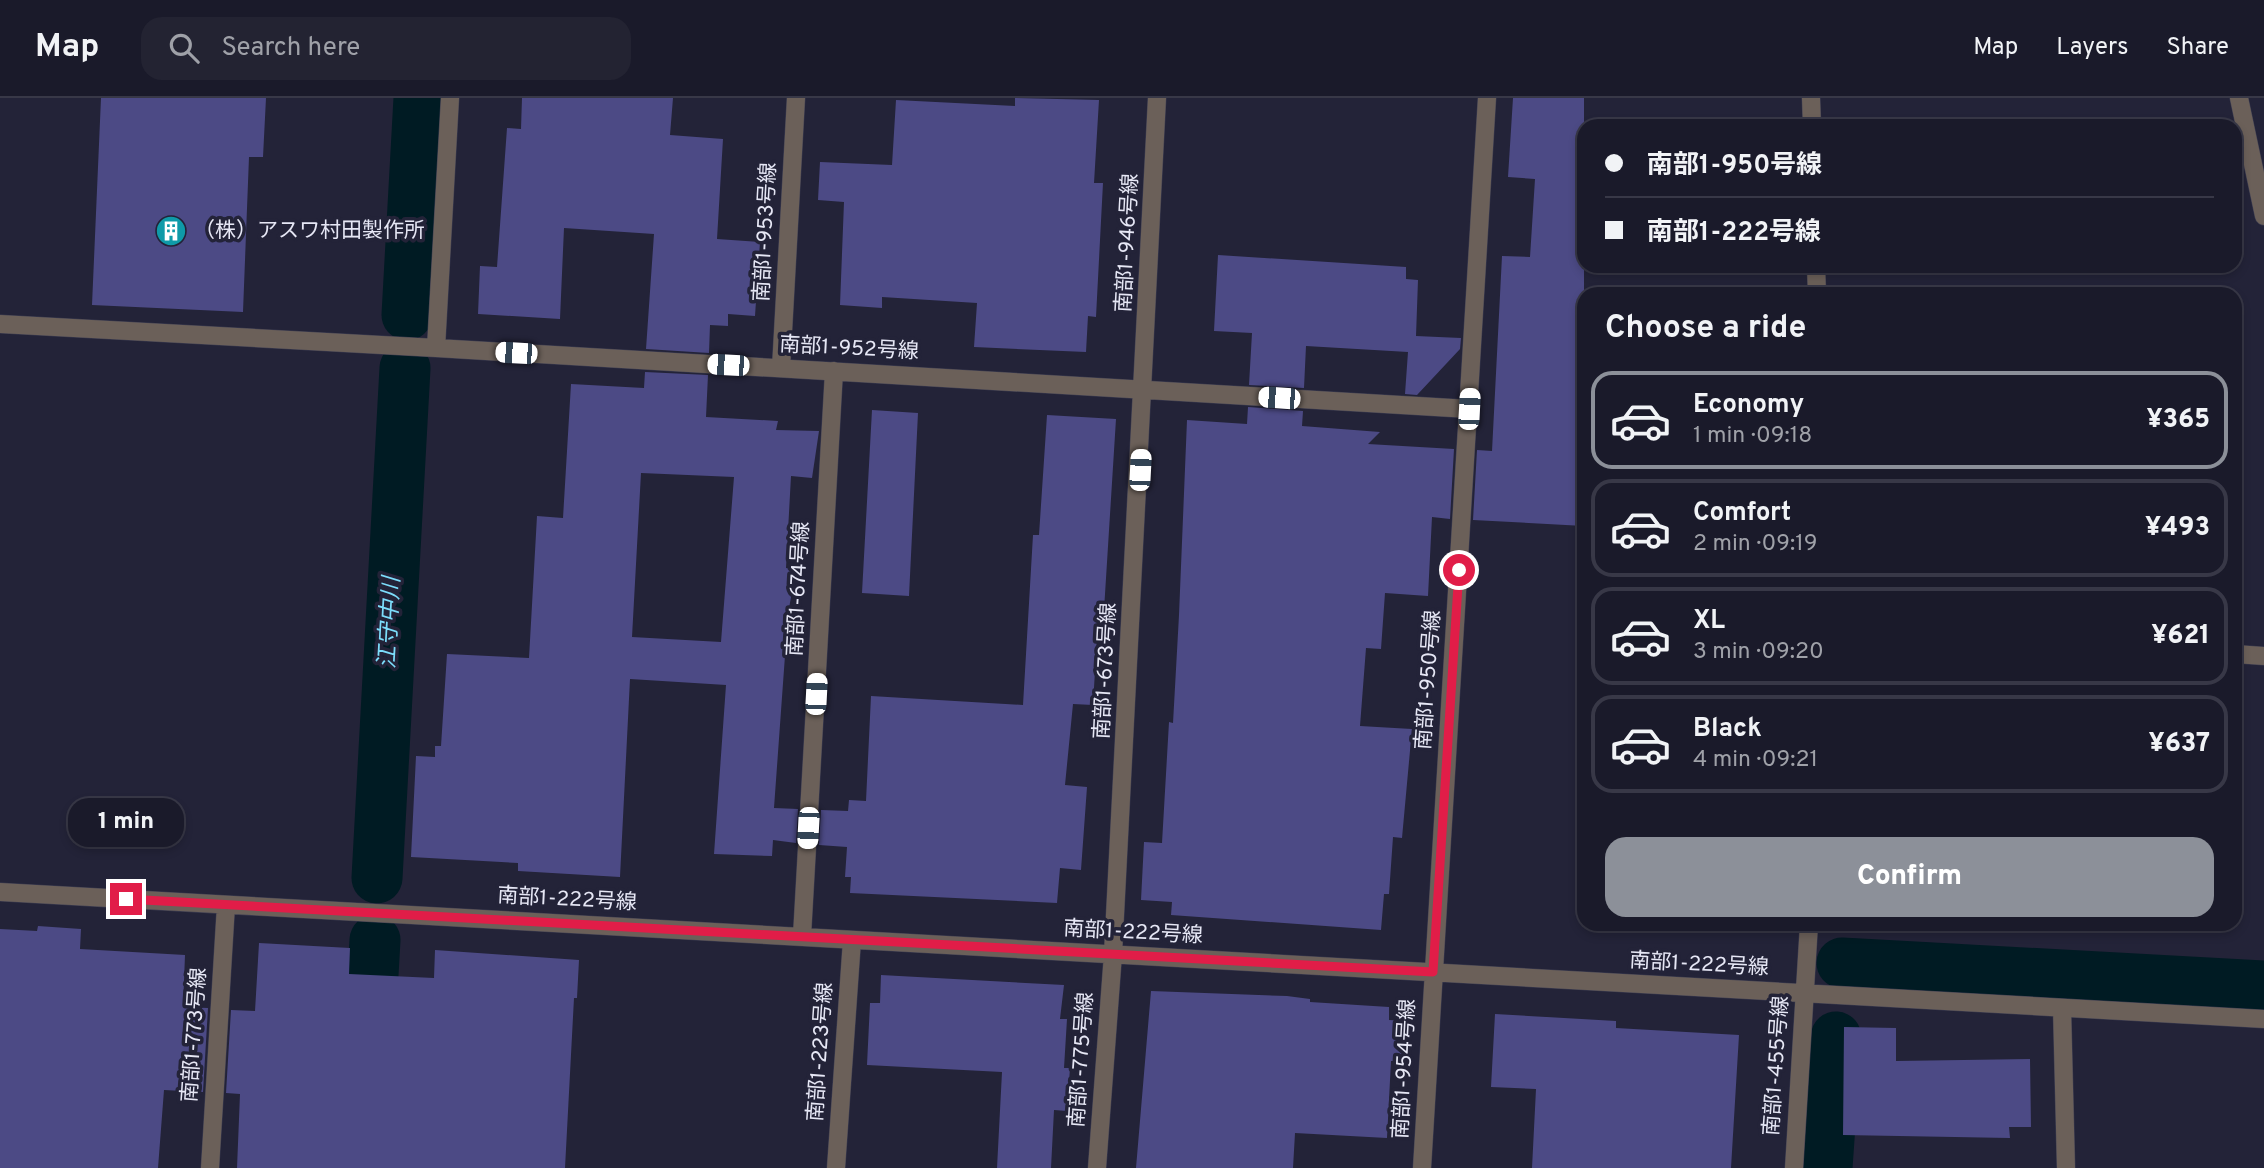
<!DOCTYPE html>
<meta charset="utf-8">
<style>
:root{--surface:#1a1a2a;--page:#232332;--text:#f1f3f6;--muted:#9fa1a8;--line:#383847;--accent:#8c9099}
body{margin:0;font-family:Overpass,"Noto Sans JP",sans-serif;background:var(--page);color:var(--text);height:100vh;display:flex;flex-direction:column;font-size:26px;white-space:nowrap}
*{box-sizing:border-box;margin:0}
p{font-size:23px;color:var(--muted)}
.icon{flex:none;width:38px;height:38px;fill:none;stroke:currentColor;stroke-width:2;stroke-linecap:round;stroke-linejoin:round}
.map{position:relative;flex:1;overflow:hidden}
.panel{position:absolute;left:1577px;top:189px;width:665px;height:644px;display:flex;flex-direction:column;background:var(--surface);border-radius:21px;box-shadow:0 4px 10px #0003,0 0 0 2px var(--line)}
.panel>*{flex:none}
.guide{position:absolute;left:1577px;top:21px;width:665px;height:154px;border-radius:21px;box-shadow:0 4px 10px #0003,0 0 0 2px var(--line);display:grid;align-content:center;height:154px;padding:0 28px;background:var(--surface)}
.end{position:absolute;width:32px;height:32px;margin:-16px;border:9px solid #e11d48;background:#fff;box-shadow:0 0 0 4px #fff}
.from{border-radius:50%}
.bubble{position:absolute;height:49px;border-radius:21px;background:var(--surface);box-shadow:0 4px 10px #0003,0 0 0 2px var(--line);font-size:23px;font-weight:800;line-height:49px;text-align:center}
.car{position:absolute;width:21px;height:42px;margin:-21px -10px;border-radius:9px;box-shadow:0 0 5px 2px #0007;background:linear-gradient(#fff 24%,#345 0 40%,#fff 0 76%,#345 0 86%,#fff 0)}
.guide b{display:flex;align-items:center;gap:24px;height:66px;font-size:26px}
.guide b+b{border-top:2px solid var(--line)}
.guide i{width:18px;height:18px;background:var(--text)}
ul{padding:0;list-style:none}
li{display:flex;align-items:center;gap:21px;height:98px;margin:0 14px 10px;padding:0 14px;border:4px solid var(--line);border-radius:21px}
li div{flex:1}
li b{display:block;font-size:26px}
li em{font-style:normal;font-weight:800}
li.active{border-color:var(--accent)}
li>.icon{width:63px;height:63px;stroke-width:1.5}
h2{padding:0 28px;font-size:32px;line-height:84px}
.action{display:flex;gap:14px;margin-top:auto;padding:14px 28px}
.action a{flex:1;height:80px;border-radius:21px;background:var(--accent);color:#fff;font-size:28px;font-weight:800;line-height:80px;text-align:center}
header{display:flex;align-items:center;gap:42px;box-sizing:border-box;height:98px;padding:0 35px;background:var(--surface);border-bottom:2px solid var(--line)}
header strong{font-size:33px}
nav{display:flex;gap:38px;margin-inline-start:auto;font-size:24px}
.search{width:490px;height:63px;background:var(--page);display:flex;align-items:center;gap:18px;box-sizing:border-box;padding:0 24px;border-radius:21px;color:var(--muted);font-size:26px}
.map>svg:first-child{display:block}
</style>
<header>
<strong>Map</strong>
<div class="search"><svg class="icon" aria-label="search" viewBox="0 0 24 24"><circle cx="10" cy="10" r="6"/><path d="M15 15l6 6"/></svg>Search here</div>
<nav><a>Map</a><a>Layers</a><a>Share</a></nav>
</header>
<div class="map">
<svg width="2264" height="1070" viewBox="0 0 2264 1070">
<rect width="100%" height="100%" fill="#232338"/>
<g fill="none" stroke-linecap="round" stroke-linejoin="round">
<path stroke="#001b23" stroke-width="51" d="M407,217L419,0
M377,780L405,270
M1842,865L2264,888
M362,1070L375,842
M1827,1070L1836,939"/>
</g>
<path fill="#4c4a85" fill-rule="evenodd" d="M101,0H266L263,59H249L243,214L92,207Z
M522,0H673L670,37L723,41L717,141L760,144L755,218L728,216V228L710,227L709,255L646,251L654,136L564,130L560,221L478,216L480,168L497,169L507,30L521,31Z
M1015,0L1099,2L1094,85H1103L1096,219L1088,218L1086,254L974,249L977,205L882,199V210L840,207L844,104L818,102L820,64L892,67L896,2L1015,8Z
M1513,0H1584V428L1473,422L1477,352L1492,353L1502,158L1530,159L1535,81L1508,79Z
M1218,157L1406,169V181L1418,182L1416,238L1461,240L1460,251L1417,297L1405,296L1408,254L1306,248L1304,290L1249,287L1252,235L1214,233Z
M645,274L708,277L706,319L778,323L776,332L819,333L812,380L791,378L786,470L796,471L788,516L774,710L798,711L796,745L773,742L772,758L714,756L726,587L630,581L620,779L518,773V765L411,759L416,658L435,659V648H441L447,556L529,560L537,418L563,420L571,286L644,290ZM641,375L734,379L721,544L632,539Z
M1248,309L1303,313L1302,328L1380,334L1368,346L1454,351L1450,421L1432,419L1428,498L1385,495L1381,551L1366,550L1360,628L1412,631L1402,740L1393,739L1389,796H1384L1381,832L1171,817L1172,804L1141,802L1144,744L1162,745L1169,624L1173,625L1179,517L1187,322L1247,326Z
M872,312L918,315L909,498L862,495Z
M1047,317L1116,321L1104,512L1097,538L1093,607L1073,606L1065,687L1087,689L1081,772L1060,770L1057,805L850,795L851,779H845L847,749L819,747L821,712L848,713L849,702L866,703L871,598L1023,607L1033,437H1039Z
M38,828L81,831L80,851L185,857L183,909L208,910L203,994L164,992L158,1070H0V831L37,833Z
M259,845L350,850L349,876L434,880L435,852L579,862L577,900H574L565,1070H237L240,996L226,995L231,912L255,913Z
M881,877L1064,887L1060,921H1067L1064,970H1070L1067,1013L1054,1012L1051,1070H997L1002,974L867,967L870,905H880Z
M1151,893L1287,898L1310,901V904L1389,909V922L1405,923L1402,963H1391L1387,1040L1295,1035L1293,1070H1136Z
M1495,916L1616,923V930L1739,937L1731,1070H1532L1536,991L1491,989Z
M1844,929L1896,930V963L2030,961L2031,1029H2009L2010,1040L1843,1037Z"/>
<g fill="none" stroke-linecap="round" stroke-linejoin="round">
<g stroke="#3e3e52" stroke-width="19">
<path id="minor" d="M450,0L436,250L1469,311
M1811,0L1812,28
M1816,168L1817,196
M0,226L436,250
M781,270L796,0
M2235,556L2264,558
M0,794L2264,921
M802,838L834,273
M2062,910L2066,1070
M210,1070L226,807
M836,1070L852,842
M1097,1070L1113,856L1157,0
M1422,1070L1487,0
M1794,1070L1809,826"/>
</g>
<g stroke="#3e3e52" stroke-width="19">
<path id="tertiary" d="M2239,0L2264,118"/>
</g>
<use href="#minor" stroke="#6b6059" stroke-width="18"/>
<use href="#tertiary" stroke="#6b6059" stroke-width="18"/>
</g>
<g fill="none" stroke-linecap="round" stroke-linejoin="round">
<path stroke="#e11d48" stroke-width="9" d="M126,801L1433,874L1459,472"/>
</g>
<defs>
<g id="building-disc" transform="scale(1.575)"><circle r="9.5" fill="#0f9aa8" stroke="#232338"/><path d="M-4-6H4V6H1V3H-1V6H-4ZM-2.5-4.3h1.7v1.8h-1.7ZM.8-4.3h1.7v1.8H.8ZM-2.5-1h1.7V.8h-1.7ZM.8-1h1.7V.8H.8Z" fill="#fff"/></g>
</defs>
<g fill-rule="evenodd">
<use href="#building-disc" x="171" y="133"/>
</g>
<g text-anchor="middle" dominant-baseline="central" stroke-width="7" stroke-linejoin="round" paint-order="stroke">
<g font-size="21" fill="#e6e7f5" stroke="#232338" text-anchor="start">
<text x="194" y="133">（株）アスワ村田製作所</text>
</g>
<g font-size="21" fill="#e6e7f5" stroke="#232338">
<text transform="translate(766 134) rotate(-87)">南部1-953号線</text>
<text transform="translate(1128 145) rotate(-87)">南部1-946号線</text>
<text transform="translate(849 251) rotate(3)">南部1-952号線</text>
<text transform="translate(799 491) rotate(-87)">南部1-674号線</text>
<text transform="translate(1106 573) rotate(-87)">南部1-673号線</text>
<text transform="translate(1429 582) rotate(-86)">南部1-950号線</text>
<text transform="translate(567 802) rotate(3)">南部1-222号線</text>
<text transform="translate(1133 835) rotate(3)">南部1-222号線</text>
<text transform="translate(1699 867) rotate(3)">南部1-222号線</text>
<text transform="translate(195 937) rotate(-86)">南部1-773号線</text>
<text transform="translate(821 954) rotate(-86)">南部1-223号線</text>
<text transform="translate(1082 962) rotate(-86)">南部1-775号線</text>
<text transform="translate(1777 968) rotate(-86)">南部1-455号線</text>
<text transform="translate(1405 971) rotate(-87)">南部1-954号線</text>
</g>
<g font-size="23" font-style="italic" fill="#7cddfb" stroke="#232338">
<text transform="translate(391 525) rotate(-87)">江守中川</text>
</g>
</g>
</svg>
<i class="end from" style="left:1459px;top:472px"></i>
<i class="end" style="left:126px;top:801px"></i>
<div class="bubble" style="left:68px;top:700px;width:116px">1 min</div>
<i class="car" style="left:516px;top:255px;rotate:273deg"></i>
<i class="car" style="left:728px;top:267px;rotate:273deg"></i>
<i class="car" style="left:1279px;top:300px;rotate:274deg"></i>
<i class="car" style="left:1469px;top:311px;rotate:3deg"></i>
<i class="car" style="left:1140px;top:372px;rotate:3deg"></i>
<i class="car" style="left:816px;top:596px;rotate:3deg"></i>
<i class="car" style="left:808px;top:730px;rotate:183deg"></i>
<div class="guide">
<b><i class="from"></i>南部1-950号線</b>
<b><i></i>南部1-222号線</b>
</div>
<section class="panel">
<h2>Choose a ride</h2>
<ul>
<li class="active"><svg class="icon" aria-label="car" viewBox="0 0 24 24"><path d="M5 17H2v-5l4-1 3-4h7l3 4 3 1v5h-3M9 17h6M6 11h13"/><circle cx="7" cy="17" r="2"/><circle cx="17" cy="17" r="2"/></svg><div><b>Economy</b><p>1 min · 09:18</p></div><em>¥365</em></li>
<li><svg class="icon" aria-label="car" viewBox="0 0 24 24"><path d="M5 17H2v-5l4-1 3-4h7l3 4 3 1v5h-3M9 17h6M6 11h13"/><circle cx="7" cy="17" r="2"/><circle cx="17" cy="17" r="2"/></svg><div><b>Comfort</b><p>2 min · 09:19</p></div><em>¥493</em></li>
<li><svg class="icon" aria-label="car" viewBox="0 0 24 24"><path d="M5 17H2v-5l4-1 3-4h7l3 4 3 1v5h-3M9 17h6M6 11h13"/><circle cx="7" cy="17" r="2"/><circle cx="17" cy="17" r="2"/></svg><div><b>XL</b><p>3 min · 09:20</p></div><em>¥621</em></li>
<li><svg class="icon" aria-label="car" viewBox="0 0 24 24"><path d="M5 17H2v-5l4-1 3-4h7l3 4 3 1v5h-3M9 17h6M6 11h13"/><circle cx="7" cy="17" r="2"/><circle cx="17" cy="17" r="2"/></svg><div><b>Black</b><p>4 min · 09:21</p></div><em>¥637</em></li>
</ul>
<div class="action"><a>Confirm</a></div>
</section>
</div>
